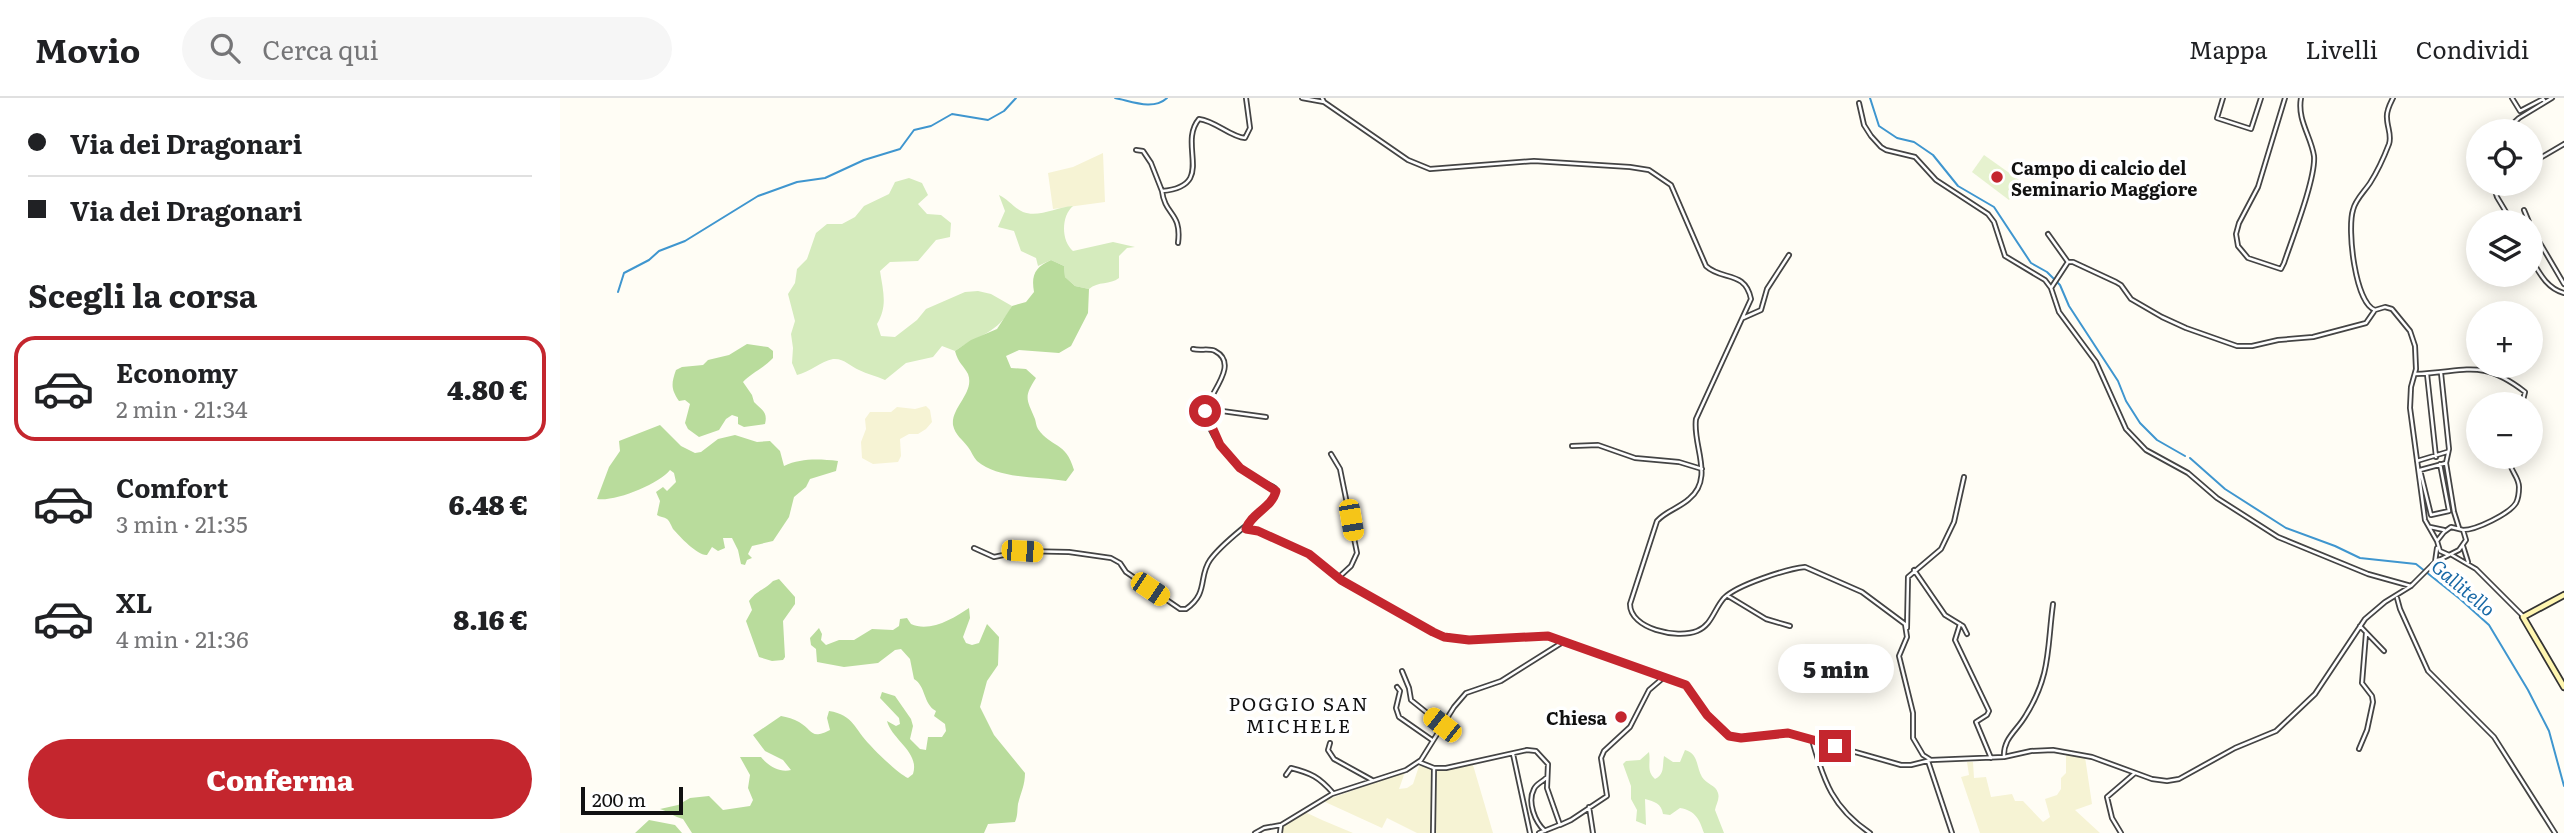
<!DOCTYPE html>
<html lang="it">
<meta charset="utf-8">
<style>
:root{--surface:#fff;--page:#f6f6f6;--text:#202124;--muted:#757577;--line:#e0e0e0;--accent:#c4262e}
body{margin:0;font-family:Literata,serif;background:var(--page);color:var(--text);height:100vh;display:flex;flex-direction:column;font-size:26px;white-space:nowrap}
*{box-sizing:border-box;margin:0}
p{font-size:23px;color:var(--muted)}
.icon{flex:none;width:38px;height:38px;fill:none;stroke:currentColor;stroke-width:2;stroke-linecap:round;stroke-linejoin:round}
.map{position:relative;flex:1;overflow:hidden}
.side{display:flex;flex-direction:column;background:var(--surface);width:560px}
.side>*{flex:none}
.hud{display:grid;align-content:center;height:154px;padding:0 28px;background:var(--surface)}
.fabs{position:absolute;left:1906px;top:21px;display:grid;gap:14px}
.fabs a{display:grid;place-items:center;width:77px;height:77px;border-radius:50%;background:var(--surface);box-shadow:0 4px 18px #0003;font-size:35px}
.scale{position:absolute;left:21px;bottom:18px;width:102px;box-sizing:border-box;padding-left:7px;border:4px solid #111;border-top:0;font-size:19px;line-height:24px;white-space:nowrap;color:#111;-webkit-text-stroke:5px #fff;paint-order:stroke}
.end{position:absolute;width:32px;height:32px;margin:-16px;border:9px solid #c4262e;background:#fff;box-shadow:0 0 0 4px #fff}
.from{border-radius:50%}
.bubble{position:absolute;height:49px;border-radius:24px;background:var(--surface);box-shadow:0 4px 18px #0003;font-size:23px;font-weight:800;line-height:49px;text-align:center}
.car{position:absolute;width:21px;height:42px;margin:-21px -10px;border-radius:9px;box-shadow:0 0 5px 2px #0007;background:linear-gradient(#f5c518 24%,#345 0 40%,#f5c518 0 76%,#345 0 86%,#f5c518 0)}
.hud b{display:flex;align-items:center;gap:24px;height:66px;font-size:26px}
.hud b+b{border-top:2px solid var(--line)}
.hud i{width:18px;height:18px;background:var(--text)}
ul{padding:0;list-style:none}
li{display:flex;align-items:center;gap:21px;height:105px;margin:0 14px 10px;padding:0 14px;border:4px solid transparent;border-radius:21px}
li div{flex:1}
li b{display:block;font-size:26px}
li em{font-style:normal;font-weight:800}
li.selected{border-color:var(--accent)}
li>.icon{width:63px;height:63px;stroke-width:1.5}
h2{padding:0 28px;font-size:32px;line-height:84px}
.cta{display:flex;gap:14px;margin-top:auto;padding:14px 28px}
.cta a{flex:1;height:80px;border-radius:42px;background:var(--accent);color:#fff;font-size:28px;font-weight:800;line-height:80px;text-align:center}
header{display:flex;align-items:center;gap:42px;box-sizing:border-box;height:98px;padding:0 35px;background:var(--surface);border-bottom:2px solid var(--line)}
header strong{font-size:33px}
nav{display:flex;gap:38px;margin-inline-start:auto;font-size:24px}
.search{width:490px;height:63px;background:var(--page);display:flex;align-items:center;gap:18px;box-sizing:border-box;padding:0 24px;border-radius:38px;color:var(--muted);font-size:26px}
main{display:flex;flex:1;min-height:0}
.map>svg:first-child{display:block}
</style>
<header>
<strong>Movio</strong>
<div class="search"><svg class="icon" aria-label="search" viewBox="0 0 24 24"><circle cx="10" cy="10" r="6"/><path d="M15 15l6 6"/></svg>Cerca qui</div>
<nav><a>Mappa</a><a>Livelli</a><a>Condividi</a></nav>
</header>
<main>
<section class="side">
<div class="hud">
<b><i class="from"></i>Via dei Dragonari</b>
<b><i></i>Via dei Dragonari</b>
</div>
<h2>Scegli la corsa</h2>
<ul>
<li class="selected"><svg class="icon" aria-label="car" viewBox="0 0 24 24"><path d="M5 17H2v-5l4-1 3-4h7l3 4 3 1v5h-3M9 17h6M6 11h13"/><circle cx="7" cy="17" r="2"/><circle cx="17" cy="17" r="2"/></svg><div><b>Economy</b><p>2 min · 21:34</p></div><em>4.80 €</em></li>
<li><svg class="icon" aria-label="car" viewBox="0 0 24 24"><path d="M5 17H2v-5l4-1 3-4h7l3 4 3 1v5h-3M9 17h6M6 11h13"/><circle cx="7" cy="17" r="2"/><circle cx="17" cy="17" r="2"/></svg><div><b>Comfort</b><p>3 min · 21:35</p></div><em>6.48 €</em></li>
<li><svg class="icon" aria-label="car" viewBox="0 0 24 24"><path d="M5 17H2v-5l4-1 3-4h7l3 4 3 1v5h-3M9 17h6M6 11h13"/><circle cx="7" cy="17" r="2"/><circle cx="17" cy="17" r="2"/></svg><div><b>XL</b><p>4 min · 21:36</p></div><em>8.16 €</em></li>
</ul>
<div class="cta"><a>Conferma</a></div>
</section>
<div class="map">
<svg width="2004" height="735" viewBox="0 0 2004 735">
<rect width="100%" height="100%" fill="#fffdf5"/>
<path fill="#f6f3d4" d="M543,55L545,104L493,111L488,75L513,69Z
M366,308L370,312L372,324L366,331L358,336H349L340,341L341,358L338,364L313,366L302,360L301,344L306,331L305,321L310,314H331L337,309L355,311Z
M1508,655L1525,659L1532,706L1515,712L1540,735H1420L1401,679L1409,677L1407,664H1413L1414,680L1426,679L1431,699L1452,696L1455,703H1463L1483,724L1490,719L1485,701L1497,697L1501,691V680L1506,675V658Z
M913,667L933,735H857L827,720L822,730L763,703L845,674L839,691L847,690L853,686L859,668L888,671Z
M745,714L762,722L793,735H721L722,728Z"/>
<path fill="#d5ebbd" d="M349,80L362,85L368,97L358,106L367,116L381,117L391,125L390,139L376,142L358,163L330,164L320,173C323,193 328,208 317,226L321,238L335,239L357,222L366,211L405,194L418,193L431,196L452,208C438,236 419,236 395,253L382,248L373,259L346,265L325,282C316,278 307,276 299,272C290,268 284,260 273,261C261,263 250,274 237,277L232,265L233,250L231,236L235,223L228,196L235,185L237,171L247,161L256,135L267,126H282L295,119L304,108L329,96L335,84Z
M439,97C449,102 454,110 463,114C478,120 497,109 513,108C501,118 501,143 513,153L553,144L575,149L567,150L559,158V180C550,187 538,183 529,191L515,188L505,179L504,168L491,162L478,168L476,160L461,153L454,133L438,129L445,113Z
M1125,652C1139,656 1136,669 1142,679C1146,686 1156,687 1158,695C1160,701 1156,706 1155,712L1164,735H1144C1139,721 1136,713 1120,710L1110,717L1103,716C1101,705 1095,704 1085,701L1086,727L1076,723L1077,712L1071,701V688L1063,666L1066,663L1080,662L1089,654C1091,665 1086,673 1095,681C1105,676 1102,669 1104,658L1113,664H1120Z"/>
<path fill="#b9dc9c" d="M491,162L504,168L505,179L515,188L529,191L528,215L511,248L499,255L459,252L446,258L451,270L466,271L476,280C463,300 467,301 475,321C476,324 476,328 478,331C491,350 506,343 514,372L506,383C479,378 440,382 417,363C413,359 412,354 408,349C403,342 395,337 393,327C391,309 415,295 408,276C404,268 398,265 395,253L411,242L437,231L452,208L466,204L474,194C471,177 475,169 491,162Z
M187,246L208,249L213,253V260C204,270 191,275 183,284L192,297L194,304C202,312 208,314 205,326L184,329L178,326V319L172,317L166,321L159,332L139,339L128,331L125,325L130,306L125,302L119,303C111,291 111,286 116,272L122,269L143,267L148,262L169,257Z
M100,327L121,348L135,355L141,354L158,341L175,337L197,344L210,343L220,353L224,368C241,360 259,361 278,363L276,373L250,381L246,389L234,399L229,419L213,443L192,448L188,456L192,460L187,462L185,467L181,466L178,452L172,440H163L165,450L158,453L152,449L147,457C138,458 120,439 113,431C112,429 109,422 107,421C104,419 100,419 97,417L100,403L96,394L103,389L107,393L116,384L114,375L110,372C99,386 55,404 37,401L49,369L60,353L59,343Z
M219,481L235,499V506L223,523L225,559L223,562L212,563L199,559L186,523L192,512L189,503C197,492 206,491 213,483Z
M409,510L410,520L403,539L406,545L412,547L419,545L427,526L439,539L438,567L427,583L420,609L434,637L465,675C465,687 461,694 458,706C457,713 458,717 455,724L428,726L424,735H132L123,721C114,719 110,714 100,711L118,707L130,700L149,698L163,712L190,708L193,702L188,690L190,677L180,659H201C208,668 220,675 231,672L223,662L205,653L193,637L221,618C227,619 234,621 239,624C253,632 250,642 270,632L267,620L269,613C294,617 294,631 310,647C316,654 340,677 348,680L353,676C360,654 332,642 327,623L336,628L340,626L339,620L320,600L322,594L335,598L351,621L353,628L350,641L360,651L366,652L368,639H382L386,633L385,626L374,618L376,613C363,606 366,588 354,581L350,561L341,551L335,552L318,565L284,569L257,564L256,551L251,547L250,540L259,530L262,536L261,542L266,547L279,542H294L312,531L333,532L339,528L340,521L347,520L351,526C370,535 394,520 409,510Z
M89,722L115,727L122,735H75Z"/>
<path fill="#e6f2cf" d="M1424,57L1462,84L1449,102L1412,74Z"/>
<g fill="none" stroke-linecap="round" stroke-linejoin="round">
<path stroke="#3f96cf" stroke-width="2" d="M555,0C571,3 593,13 607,0
M1310,0L1319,28L1337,40L1354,44L1373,57L1398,88L1434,109L1471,165L1487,174L1500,187L1509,208L1558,283L1566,303L1580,325L1597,342L1625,358
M58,194L64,175L89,162L99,153L125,143L198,98L237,84L265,80L304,62L340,51L354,32L371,28L392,16L428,22L444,13L456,0
M1630,360L1665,391L1726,430L1775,448L1800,460L1856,466L1900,501L1929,527L1968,592L1989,633L2004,688"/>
<g stroke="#444" stroke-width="6">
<path id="street" d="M742,0L764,4
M762,0L764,4L848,62L870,71L974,63L1070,69L1089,72L1111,87L1146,168C1162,183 1185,172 1191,201L1136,321C1132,347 1155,380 1129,401C1119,410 1106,413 1097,423L1070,506C1070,531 1117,541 1137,533C1152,527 1154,511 1164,500C1177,487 1226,471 1245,469L1302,494L1345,526L1347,539L1339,558L1353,615V640L1363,657L1371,662
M1663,0L1657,20L1691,31L1701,0
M1725,0L1698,89L1679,125L1676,136L1678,148L1688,160L1721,171L1724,165C1732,141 1756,80 1754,58C1751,38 1737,22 1741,0
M1833,0C1830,6 1826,13 1827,20C1827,29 1832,37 1829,46C1824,59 1817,74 1810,85C1804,94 1795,102 1793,112C1787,131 1795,205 1815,212L1825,209L1832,211L1850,233L1855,248L1856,271L1851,289L1850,310L1865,422L1877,443
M1952,0L1960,13L1983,1L1985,4
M1299,5L1304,27L1311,38L1321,49L1326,52L1355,59L1376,82L1428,116L1434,124L1445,158L1485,182L1491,190L1499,214L1536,264L1566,331L1586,352L1628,375L1657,400L1718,439L1808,476L1851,488
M1945,33L1959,20L1992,0
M576,52L583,53L591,65L602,93
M1970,66L2004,46
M1933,86L1937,99L1952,124
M1964,112L1969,124
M1970,128L2004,186
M1488,136L1508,164L1491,190
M618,145C622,114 605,118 602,93C657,88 617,47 639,21C656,23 670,39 685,40L690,30L686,0
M1970,159C1979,174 1986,190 2004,195
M1508,164H1513L1556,184L1561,187L1571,201L1602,219L1626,230L1677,248H1692L1718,242L1753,239L1806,225L1815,212
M1183,220L1201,212L1207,191L1229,157
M633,251C640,253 649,250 655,253C682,267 644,300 646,315
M1881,275L1889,351L1886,365
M1855,276C1905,275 1920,259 1965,294L1962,306
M1867,276L1876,359
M1012,348L1038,347L1075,360L1119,364L1142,371
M771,356L780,371L797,455L791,468L778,480
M1857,363L1887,354
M1880,366L1889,413L1871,417L1860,372L1886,365L1894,414L1899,430
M1870,429L1884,432
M1891,429L1903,432L1906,442L1899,452L1889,457L1880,453L1877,443L1884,434Z
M686,431L698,433L749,456L781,483L879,537L909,542L988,538L1126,587L1147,617L1169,637L1181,640L1228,635L1341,667H1351L1371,662L1444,659L1471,653L1493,652L1532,659L1592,681L1607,683L1619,681L1675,650L1716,633L1755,596L1805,521L1825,504L1851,488L1875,464L1889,457
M1903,432C1916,432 1949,416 1956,405C1958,401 1959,394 1959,389C1959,378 1948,371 1949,359
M1903,448L1908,464
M414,450L434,459L462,453L509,454L551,460L560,465L566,474L620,511H626C649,495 638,479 650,462C667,438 700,422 716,396L715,390C706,385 695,381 686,374C669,362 648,336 646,315L662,313L706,319
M1892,457L1916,471L1963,518
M1875,464L1877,450
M1354,472L1385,517L1403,528L1407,536
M1168,498L1206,521L1230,528
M1837,500L1840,511L1868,573L1934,639L1995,735
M1400,526L1395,542L1429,613L1427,617L1416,624L1431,660
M1800,528L1824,553
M1347,530L1348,479L1381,451L1394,424L1404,379
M842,573L849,590L851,602L881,626
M837,589L840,593L836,610L839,619L872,642
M1252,642C1264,684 1273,710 1310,735
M770,645L768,652L774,661L812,682
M1799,651L1807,632L1813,604L1812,598L1802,585L1806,535
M953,656L970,735
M1444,659C1443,640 1457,633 1466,617C1491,577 1487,550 1493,506
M1368,663L1392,735
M859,664L874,670H886L967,652L976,653L988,666L987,690L1000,727L1011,722L1047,698L1041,660L1044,653L1070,629L1089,592L1103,580
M726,677L731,670C751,675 759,679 773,695
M1029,709L1033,735
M985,733C975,724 967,704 974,691C976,686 982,684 986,680
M695,735L704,730L721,727L772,696L846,672L861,662L894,609L906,595L941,583L1003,544
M720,735L721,727
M873,735L874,670
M979,735L999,727
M1561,735L1552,720L1547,699L1575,675"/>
</g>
<g stroke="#333" stroke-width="8">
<path id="secondary" d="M2004,497L1963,519L2004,589"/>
</g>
<use href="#street" stroke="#fff" stroke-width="2.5"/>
<use href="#secondary" stroke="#fff6b0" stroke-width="4.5"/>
</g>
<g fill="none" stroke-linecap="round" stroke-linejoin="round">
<path stroke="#c4262e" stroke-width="9" d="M645,313L660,347L680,370L716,393C712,410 691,415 686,431L698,433L749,456L781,482L873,534L884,539L909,542L988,538L1126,587L1147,617L1169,638L1181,640L1228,635L1275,648"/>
</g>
<g fill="#c4262e" stroke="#fff" stroke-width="2.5">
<circle cx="1437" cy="79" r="7"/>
<circle cx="1061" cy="619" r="7"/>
</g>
<g text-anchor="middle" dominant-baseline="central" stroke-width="7" stroke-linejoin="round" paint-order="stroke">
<g font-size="18" font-weight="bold" fill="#111" stroke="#fff" text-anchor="start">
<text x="1451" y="69">Campo di calcio del<tspan x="1451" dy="21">Seminario Maggiore</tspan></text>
<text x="1047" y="619" text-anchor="end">Chiesa</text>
</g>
<g font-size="19" font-style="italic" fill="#1768a6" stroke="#fff">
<text transform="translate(1904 489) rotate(40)">Gallitello</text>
</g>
<g font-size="19" letter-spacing="2" fill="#111" stroke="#fff">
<text x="739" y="605">POGGIO SAN<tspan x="739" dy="22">MICHELE</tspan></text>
</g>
</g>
</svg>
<div class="fabs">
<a><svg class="icon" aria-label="locate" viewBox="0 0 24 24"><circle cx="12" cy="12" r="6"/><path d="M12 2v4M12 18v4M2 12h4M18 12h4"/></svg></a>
<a><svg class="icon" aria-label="layers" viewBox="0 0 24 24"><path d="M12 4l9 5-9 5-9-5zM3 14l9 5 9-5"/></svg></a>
<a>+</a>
<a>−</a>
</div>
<div class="scale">200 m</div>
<i class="end from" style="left:645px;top:313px"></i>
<i class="end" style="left:1275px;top:648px"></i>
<div class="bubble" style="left:1218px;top:546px;width:116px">5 min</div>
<i class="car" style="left:791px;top:422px;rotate:170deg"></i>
<i class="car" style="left:462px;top:453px;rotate:94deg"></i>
<i class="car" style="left:590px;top:491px;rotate:124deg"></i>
<i class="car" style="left:882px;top:627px;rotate:308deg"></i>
</div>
</main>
